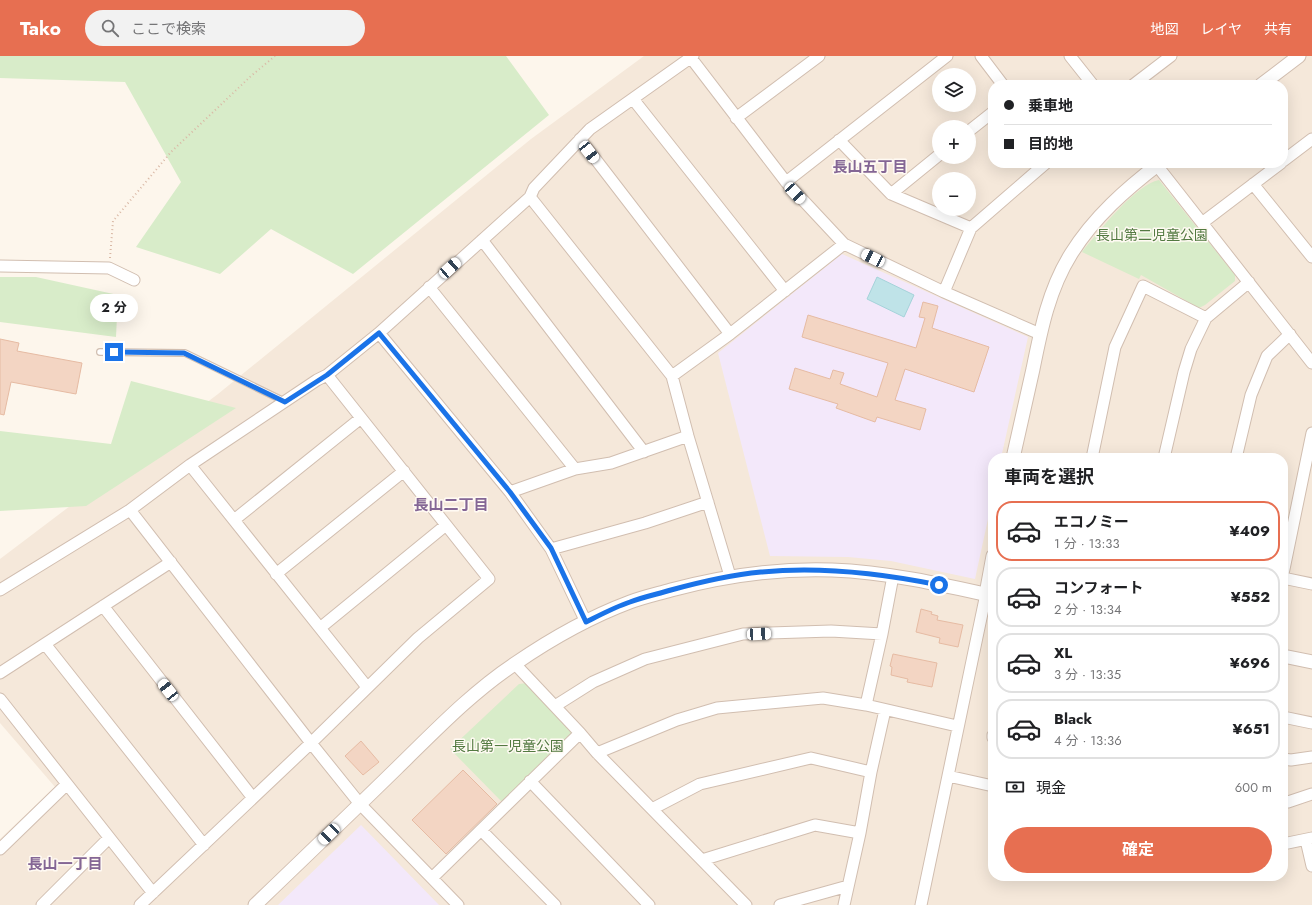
<!DOCTYPE html>
<html lang="ja">
<meta charset="utf-8">
<style>
:root{--surface:#fff;--page:#f2f2f2;--text:#202124;--muted:#757577;--line:#e0e0e0;--accent:#e76f51}
body{margin:0;font-family:Jost,"Noto Sans JP",sans-serif;background:var(--page);color:var(--text);height:100vh;display:flex;flex-direction:column;font-size:15px;white-space:nowrap}
*{box-sizing:border-box;margin:0}
p{font-size:13px;color:var(--muted)}
.icon{flex:none;width:22px;height:22px;fill:none;stroke:currentColor;stroke-width:2;stroke-linecap:round;stroke-linejoin:round}
.map{position:relative;flex:1;overflow:hidden}
.side{position:absolute;left:988px;top:397px;width:300px;height:428px;display:flex;flex-direction:column;background:var(--surface);border-radius:16px;box-shadow:0 4px 16px #0002}
.side>*{flex:none}
.hud{position:absolute;left:988px;top:24px;width:300px;height:88px;border-radius:16px;box-shadow:0 4px 16px #0002;display:grid;align-content:center;height:88px;padding:0 16px;background:var(--surface)}
.buttons{position:absolute;left:932px;top:12px;display:grid;gap:8px}
.buttons a{display:grid;place-items:center;width:44px;height:44px;border-radius:50%;background:var(--surface);box-shadow:0 4px 16px #0002;font-size:20px}
.end{position:absolute;width:18px;height:18px;margin:-9px;border:5px solid #1a73e8;background:#fff;box-shadow:0 0 0 2px #fff}
.from{border-radius:50%}
.bubble{position:absolute;height:28px;border-radius:14px;background:var(--surface);box-shadow:0 4px 16px #0002;font-size:13px;font-weight:700;line-height:28px;text-align:center}
.car{position:absolute;width:12px;height:24px;margin:-12px -6px;border-radius:5px;box-shadow:0 0 3px 1px #0007;background:linear-gradient(#fff 24%,#345 0 40%,#fff 0 76%,#345 0 86%,#fff 0)}
.hud b{display:flex;align-items:center;gap:14px;height:38px;font-size:15px}
.hud b+b{border-top:1px solid var(--line)}
.hud i{width:10px;height:10px;background:var(--text)}
ul{padding:0;list-style:none}
li{display:flex;align-items:center;gap:12px;height:60px;margin:0 8px 6px;padding:0 8px;border:2px solid var(--line);border-radius:16px}
li div{flex:1}
li b{display:block;font-size:15px}
li em{font-style:normal;font-weight:700}
li.selected{border-color:var(--accent)}
li>.icon{width:36px;height:36px;stroke-width:1.5}
h2{padding:0 16px;font-size:18px;line-height:48px}
.pay{display:flex;align-items:center;gap:10px;height:44px;padding:0 16px;font-size:15px}
.pay p{margin-inline-start:auto}
.button{display:flex;gap:8px;margin-top:auto;padding:8px 16px}
.button a{flex:1;height:46px;border-radius:24px;background:var(--accent);color:#fff;font-size:16px;font-weight:700;line-height:46px;text-align:center}
header{display:flex;align-items:center;gap:24px;box-sizing:border-box;height:56px;padding:0 20px;background:var(--accent);color:#fff}
header strong{font-size:19px}
nav{display:flex;gap:22px;margin-inline-start:auto;font-size:14px}
.search{width:280px;height:36px;background:var(--page);display:flex;align-items:center;gap:10px;box-sizing:border-box;padding:0 14px;border-radius:22px;color:var(--muted);font-size:15px}
.map>svg:first-child{display:block}
</style>
<header>
<strong>Tako</strong>
<div class="search"><svg class="icon" aria-label="search" viewBox="0 0 24 24"><circle cx="10" cy="10" r="6"/><path d="M15 15l6 6"/></svg>ここで検索</div>
<nav><a>地図</a><a>レイヤ</a><a>共有</a></nav>
</header>
<div class="map">
<svg width="1312" height="849" viewBox="0 0 1312 849">
<rect width="100%" height="100%" fill="#fdf6ec"/>
<path fill="#f5e8da" fill-rule="evenodd" d="M644,0H1312V849H0V783L55,731L0,667V503L218,338L531,83ZM939,19H969V49H939ZM993,29H1283V107H993ZM939,71H969V101H939ZM939,123H969V153H939ZM993,402H1283V820H993Z"/>
<path fill="#f3e8fa" d="M842,198L1028,281L1001,402H993V440L975,523L891,505L848,501L770,500L718,297Z
M361,769L439,849H278Z"/>
<path fill="#d8ecc9" d="M0,0H506L549,59L353,218L271,173L220,218L136,191L181,126L125,26L0,22Z
M1159,124L1235,219V225L1205,249L1199,252L1141,219L1139,223L1082,196C1097,177 1136,128 1159,124Z
M0,221H36L118,239L116,281L0,266Z
M131,325L236,352L86,450L0,455V375L111,388Z
M527,627L576,677L503,747L450,693L519,628Z"/>
<path fill="#bfe3e8" stroke="#a5d3da" d="M877,221L914,239L904,261L867,243Z"/>
<path fill="#f3d5c3" stroke="#e6bba3" d="M923,246L938,250L932,272L989,291L974,336L905,313L895,344L926,353L920,374L877,361L875,366L836,352L838,348L789,333L795,312L830,323L833,314L844,317L840,328L877,341L888,307L802,281L808,259L916,292L925,262L919,261Z
M0,283L19,287L17,295L82,307L76,338L11,326L4,359L0,358Z
M921,553L932,556L931,558L938,560L937,564L963,569L958,591L939,587L940,582L916,576Z
M893,598L937,607L932,631L907,626L908,623L891,619L892,611L890,610Z
M361,685L379,706L363,719L345,700Z
M463,714L497,748L446,798L412,764Z"/>
<g fill="none" stroke-linecap="round" stroke-linejoin="round">
<g stroke="#d1beb0" stroke-width="8">
<path id="service" d="M100,296L185,297L284,345"/>
</g>
<g stroke="#d1beb0" stroke-width="13">
<path id="minor" d="M981,0L1003,29
M1070,0L1093,29
M691,2L786,126L844,188L944,236L1040,278
M1133,29L1171,0
M633,43L785,235
M736,62L819,0
M969,75L993,56
M580,83L730,278
M839,84L891,138L971,172
M1283,105L1312,83
M1155,107L1312,307
M786,126L947,0
M1253,128L1312,201
M891,138L939,99
M530,141L672,320
M1202,167L1281,107
M482,184L644,396
M0,210L109,212L134,224
M429,231L575,413
M944,236L971,172L1046,107
M379,277L510,436L551,493L586,566
M1092,402L1115,291L1143,230L1206,262
M1164,402L1184,316L1191,293L1206,262L1249,226
M1236,402L1251,339L1267,300L1290,278
M190,409L367,631
M510,436L575,413L611,407L688,380
M130,454L311,687L360,748L458,849
M234,464L361,362
M551,493L645,467L708,446
M276,518L404,415
M1283,518L1312,377
M730,520L688,380L672,320L730,278L844,188
M1283,522L1312,528
M0,534L130,454L190,409L317,324L327,319L379,277L530,141L534,132L590,73L693,0
M103,550L253,742
M320,572L446,469
M45,588L204,789
M515,608L580,677L597,697L746,849
M0,617L171,506
M0,643L153,837
M866,649L882,578L893,520
M555,650L593,626L645,603L743,578L831,575L882,578
M1283,661L1312,667
M993,679V682
M597,697L677,664L717,652L823,642L866,649L957,670
M1283,703L1291,704L1312,701
M948,720L993,730
M530,725L649,849
M1283,745L1288,746L1312,738
M652,753L700,728L811,702L871,716
M481,774L555,849
M1306,784L1312,810
M1283,788L1312,782
M0,793L67,728
M702,804L815,769L860,777
M432,822L580,677
M42,849L109,782
M140,849L311,687L418,582L489,523L327,319
M780,849L848,830
M844,849L860,777L871,716L885,654
M921,849L986,538"/>
</g>
<g stroke="#d1beb0" stroke-width="15">
<path id="tertiary" d="M1261,29L1299,0
M1013,402C1020,372 1026,343 1033,313C1041,273 1049,233 1071,198C1094,161 1126,133 1160,107
M986,538L993,500
M1283,600L1312,606
M255,849C303,803 350,758 397,712C435,675 472,636 516,607C551,583 590,561 630,546C643,541 657,538 671,534C724,520 777,512 832,514C886,516 940,528 993,540"/>
</g>
<path stroke="#d9b8a5" stroke-width="2" stroke-dasharray="1 3" stroke-linecap="butt" d="M110,202L113,165L171,96L251,20L275,0"/>
<use href="#service" stroke="#fff" stroke-width="5.5"/>
<use href="#minor" stroke="#fff" stroke-width="11"/>
<use href="#tertiary" stroke="#fff" stroke-width="13"/>
</g>
<g fill="none" stroke-linecap="round" stroke-linejoin="round">
<path stroke="#1a73e8" stroke-width="5" d="M114,296L184,297L285,346L327,319L379,277L510,436L551,492L586,566C600,559 615,551 630,546C643,541 658,538 671,534C700,526 730,519 761,516C821,510 880,517 939,529"/>
</g>
<g text-anchor="middle" dominant-baseline="central" stroke-width="3" stroke-linejoin="round" paint-order="stroke">
<g font-size="14" fill="#537a41" stroke="#fffaf3">
<text x="1152" y="179">長山第二児童公園</text>
<text x="508" y="690">長山第一児童公園</text>
</g>
<g font-size="15" font-weight="bold" fill="#846695" stroke="#fffaf3">
<text x="870" y="111">長山五丁目</text>
<text x="451" y="449">長山二丁目</text>
<text x="65" y="808">長山一丁目</text>
</g>
</g>
</svg>
<div class="buttons">
<a><svg class="icon" aria-label="layers" viewBox="0 0 24 24"><path d="M12 4l9 5-9 5-9-5zM3 14l9 5 9-5"/></svg></a>
<a>+</a>
<a>−</a>
</div>
<i class="end from" style="left:939px;top:529px"></i>
<i class="end" style="left:114px;top:296px"></i>
<div class="bubble" style="left:90px;top:238px;width:48px">2 分</div>
<i class="car" style="left:589px;top:96px;rotate:142deg"></i>
<i class="car" style="left:795px;top:137px;rotate:137deg"></i>
<i class="car" style="left:873px;top:202px;rotate:296deg"></i>
<i class="car" style="left:450px;top:212px;rotate:48deg"></i>
<i class="car" style="left:759px;top:578px;rotate:87deg"></i>
<i class="car" style="left:168px;top:634px;rotate:322deg"></i>
<i class="car" style="left:329px;top:778px;rotate:226deg"></i>
<div class="hud">
<b><i class="from"></i>乗車地</b>
<b><i></i>目的地</b>
</div>
<section class="side">
<h2>車両を選択</h2>
<ul>
<li class="selected"><svg class="icon" aria-label="car" viewBox="0 0 24 24"><path d="M5 17H2v-5l4-1 3-4h7l3 4 3 1v5h-3M9 17h6M6 11h13"/><circle cx="7" cy="17" r="2"/><circle cx="17" cy="17" r="2"/></svg><div><b>エコノミー</b><p>1 分 · 13:33</p></div><em>¥409</em></li>
<li><svg class="icon" aria-label="car" viewBox="0 0 24 24"><path d="M5 17H2v-5l4-1 3-4h7l3 4 3 1v5h-3M9 17h6M6 11h13"/><circle cx="7" cy="17" r="2"/><circle cx="17" cy="17" r="2"/></svg><div><b>コンフォート</b><p>2 分 · 13:34</p></div><em>¥552</em></li>
<li><svg class="icon" aria-label="car" viewBox="0 0 24 24"><path d="M5 17H2v-5l4-1 3-4h7l3 4 3 1v5h-3M9 17h6M6 11h13"/><circle cx="7" cy="17" r="2"/><circle cx="17" cy="17" r="2"/></svg><div><b>XL</b><p>3 分 · 13:35</p></div><em>¥696</em></li>
<li><svg class="icon" aria-label="car" viewBox="0 0 24 24"><path d="M5 17H2v-5l4-1 3-4h7l3 4 3 1v5h-3M9 17h6M6 11h13"/><circle cx="7" cy="17" r="2"/><circle cx="17" cy="17" r="2"/></svg><div><b>Black</b><p>4 分 · 13:36</p></div><em>¥651</em></li>
</ul>
<div class="pay"><svg class="icon" aria-label="cash" viewBox="0 0 24 24"><path d="M3 7h18v10H3z"/><circle cx="12" cy="12" r="2"/></svg>現金<p>600 m</p></div>
<div class="button"><a>確定</a></div>
</section>
</div>
